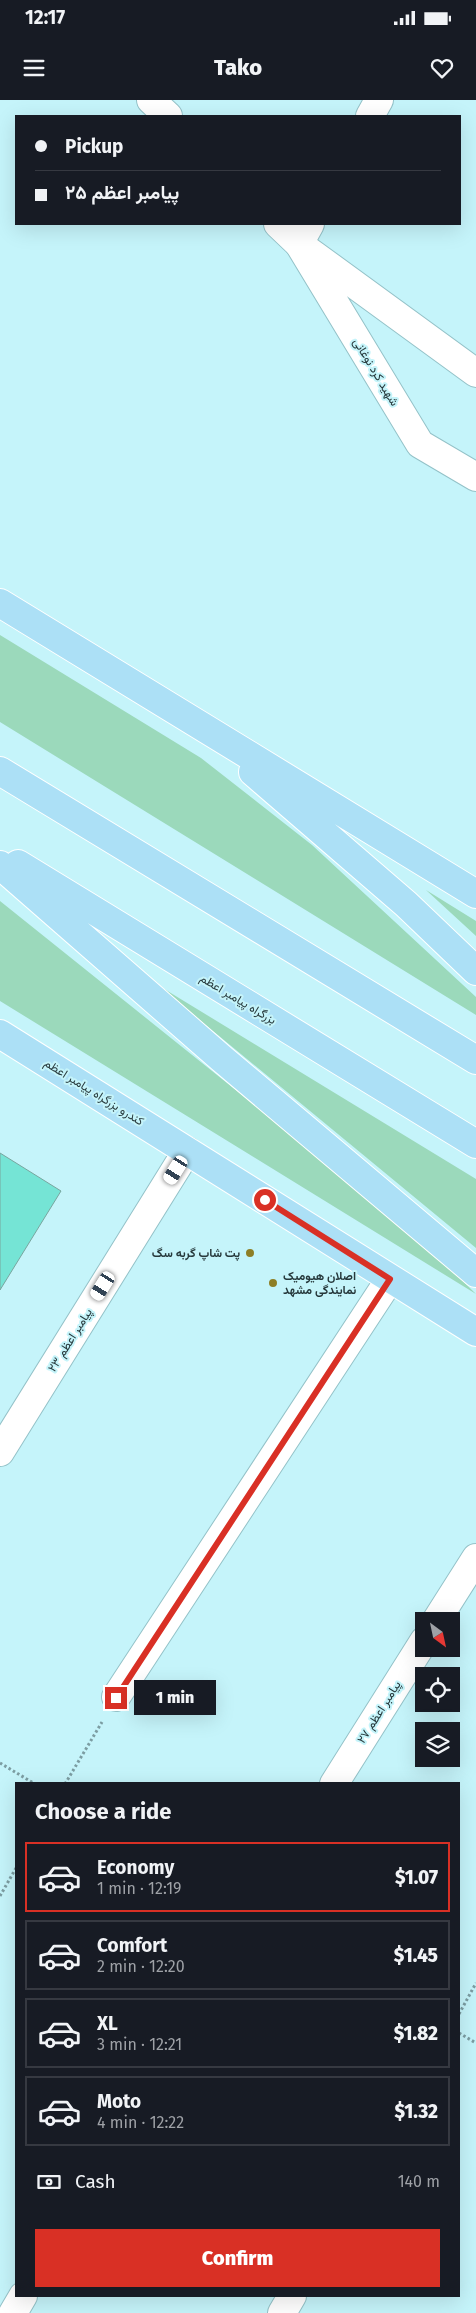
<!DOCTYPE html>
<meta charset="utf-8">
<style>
:root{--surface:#171b24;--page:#242831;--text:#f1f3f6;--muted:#9ea1a6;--line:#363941;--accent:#d93025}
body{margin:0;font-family:"Fira Sans",Vazirmatn,sans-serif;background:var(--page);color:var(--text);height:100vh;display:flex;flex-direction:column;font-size:19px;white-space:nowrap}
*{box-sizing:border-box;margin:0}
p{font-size:16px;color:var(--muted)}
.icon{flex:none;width:28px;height:28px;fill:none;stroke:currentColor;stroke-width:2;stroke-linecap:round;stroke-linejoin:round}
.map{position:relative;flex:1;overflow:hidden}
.side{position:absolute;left:15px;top:1682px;width:445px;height:515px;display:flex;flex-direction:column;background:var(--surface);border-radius:0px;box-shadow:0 5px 20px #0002}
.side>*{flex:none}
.top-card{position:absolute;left:15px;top:15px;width:446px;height:110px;border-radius:0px;box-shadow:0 5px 20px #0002;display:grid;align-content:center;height:110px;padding:0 20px;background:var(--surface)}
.needle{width:32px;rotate:147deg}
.fabs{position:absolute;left:415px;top:1512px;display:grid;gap:10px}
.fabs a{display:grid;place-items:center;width:45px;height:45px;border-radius:0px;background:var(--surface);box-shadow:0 5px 20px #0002;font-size:25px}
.end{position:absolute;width:22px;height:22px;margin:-11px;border:6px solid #d93025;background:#fff;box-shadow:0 0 0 2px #fff}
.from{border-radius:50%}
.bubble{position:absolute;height:35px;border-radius:0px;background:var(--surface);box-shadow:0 5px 20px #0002;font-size:16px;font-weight:800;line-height:35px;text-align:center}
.car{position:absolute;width:15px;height:30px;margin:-15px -8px;border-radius:6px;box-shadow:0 0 4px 1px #0007;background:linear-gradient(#fff 24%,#345 0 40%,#fff 0 76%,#345 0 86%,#fff 0)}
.top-card b{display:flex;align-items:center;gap:18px;height:48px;font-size:19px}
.top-card b+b{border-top:1px solid var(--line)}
.top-card i{width:12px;height:12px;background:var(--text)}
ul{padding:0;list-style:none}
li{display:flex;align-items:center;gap:15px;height:70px;margin:0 10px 8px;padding:0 10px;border:2px solid var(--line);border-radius:0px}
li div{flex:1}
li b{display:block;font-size:19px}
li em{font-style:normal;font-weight:800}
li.current{border-color:var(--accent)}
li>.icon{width:45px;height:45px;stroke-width:1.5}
h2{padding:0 20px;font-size:22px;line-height:60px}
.pay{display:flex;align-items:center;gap:12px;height:55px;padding:0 20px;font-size:19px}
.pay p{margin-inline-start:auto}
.action{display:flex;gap:10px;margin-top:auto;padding:10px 20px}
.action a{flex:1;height:58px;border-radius:0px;background:var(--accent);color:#fff;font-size:20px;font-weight:800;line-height:58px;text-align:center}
.status{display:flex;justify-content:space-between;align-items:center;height:35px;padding:0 25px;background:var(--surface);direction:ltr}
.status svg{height:14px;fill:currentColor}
header{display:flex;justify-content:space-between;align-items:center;height:65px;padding:0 20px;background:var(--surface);font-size:22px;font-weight:800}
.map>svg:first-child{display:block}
</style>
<div class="status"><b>12:17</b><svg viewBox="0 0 49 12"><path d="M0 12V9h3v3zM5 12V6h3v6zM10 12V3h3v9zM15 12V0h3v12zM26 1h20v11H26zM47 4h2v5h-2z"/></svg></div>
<header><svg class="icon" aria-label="menu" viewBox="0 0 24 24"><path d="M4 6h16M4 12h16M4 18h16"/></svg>Tako<svg class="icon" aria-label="heart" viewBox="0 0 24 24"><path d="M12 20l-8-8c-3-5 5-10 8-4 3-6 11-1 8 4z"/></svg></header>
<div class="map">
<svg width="476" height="2213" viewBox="0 0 476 2213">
<rect width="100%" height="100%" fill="#c5f4fa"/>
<path fill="#9bd9bb" d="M0,535L201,658L312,745L476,897V915L0,622Z
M426,790L476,821V836Z
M0,801L413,1132L476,1194L0,901Z
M156,884L476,1079V1148Z"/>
<path fill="#75e4d5" stroke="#78a59e" d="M0,1053L61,1091L0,1190Z"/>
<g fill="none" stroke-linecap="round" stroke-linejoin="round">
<g stroke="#94c2c8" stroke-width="30">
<path id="minor" d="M370,16L379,0
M299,144L310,124
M436,1521L476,1458
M116,1597L390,1179
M334,1684L424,1541
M13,2213L23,2196
M282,2213L292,2196"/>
</g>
<g stroke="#94c2c8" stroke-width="30">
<path id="tertiary" d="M151,0L168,16
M278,124L299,144L476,273
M299,144L420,344L476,377
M0,1352L187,1051"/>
</g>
<g stroke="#fff" stroke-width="30">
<path id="trunk" d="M0,503L476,794
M0,671L476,960
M253,672L406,804L476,871
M18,764L476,1044
M0,765L221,958L476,1173
M0,934L476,1232"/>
</g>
<path stroke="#7c9da2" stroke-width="3" stroke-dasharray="2.5 2.5" stroke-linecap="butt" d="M0,1663L35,1684
M65,1684L102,1622
M0,1796L16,1768
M459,1914L476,1883
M459,1933L476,1943"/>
<use href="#minor" stroke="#fff" stroke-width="28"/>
<use href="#tertiary" stroke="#fff" stroke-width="28"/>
<use href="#trunk" stroke="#ace0f6" stroke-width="28"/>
</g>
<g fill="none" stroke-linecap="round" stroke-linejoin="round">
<path stroke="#d93025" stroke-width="6" d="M116,1598L390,1179L265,1100"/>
</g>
<g fill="#8d7e25" stroke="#c5f4fa" stroke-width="2">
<circle cx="250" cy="1153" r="5"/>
<circle cx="273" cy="1183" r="5"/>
</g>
<g text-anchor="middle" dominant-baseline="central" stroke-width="4" stroke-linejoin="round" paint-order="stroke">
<g font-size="12" fill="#26383b" stroke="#c5f4fa">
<text transform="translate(376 272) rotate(59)">شهید کرد نوغانی</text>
<text transform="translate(238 899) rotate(31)">بزرگراه پیامبر اعظم</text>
<text transform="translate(94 992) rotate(32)">کندرو بزرگراه پیامبر اعظم</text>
<text transform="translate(70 1240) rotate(-58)">پیامبر اعظم ۲۳</text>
<text transform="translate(379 1612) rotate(-58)">پیامبر اعظم ۲۷</text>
</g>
<g font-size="12" font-weight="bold" fill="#26383b" stroke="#c5f4fa" text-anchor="end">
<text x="240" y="1153">پت شاپ گربه سگ</text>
<text x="283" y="1176" text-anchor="start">اصلان هیومیک<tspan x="283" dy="14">نمایندگی مشهد</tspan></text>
</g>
</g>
</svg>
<div class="fabs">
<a><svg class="needle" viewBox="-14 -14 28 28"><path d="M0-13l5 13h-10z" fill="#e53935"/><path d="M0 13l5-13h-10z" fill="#9ea1a6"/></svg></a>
<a><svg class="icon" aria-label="locate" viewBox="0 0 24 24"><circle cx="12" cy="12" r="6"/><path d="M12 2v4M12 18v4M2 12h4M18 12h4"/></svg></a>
<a><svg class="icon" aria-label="layers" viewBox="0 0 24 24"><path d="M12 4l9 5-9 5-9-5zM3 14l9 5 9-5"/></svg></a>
</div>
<i class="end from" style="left:265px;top:1100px"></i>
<i class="end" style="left:116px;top:1598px"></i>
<div class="bubble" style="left:134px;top:1580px;width:82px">1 min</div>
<i class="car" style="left:176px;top:1070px;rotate:212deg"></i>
<i class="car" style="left:103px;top:1186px;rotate:212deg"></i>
<div class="top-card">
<b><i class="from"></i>Pickup</b>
<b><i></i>پیامبر اعظم ۲۵</b>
</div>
<section class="side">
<h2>Choose a ride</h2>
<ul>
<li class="current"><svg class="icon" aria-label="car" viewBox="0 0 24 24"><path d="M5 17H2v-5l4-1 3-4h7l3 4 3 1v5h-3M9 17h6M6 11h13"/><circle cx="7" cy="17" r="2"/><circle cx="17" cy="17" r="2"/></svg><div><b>Economy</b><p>1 min · 12:19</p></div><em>$1.07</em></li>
<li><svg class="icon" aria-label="car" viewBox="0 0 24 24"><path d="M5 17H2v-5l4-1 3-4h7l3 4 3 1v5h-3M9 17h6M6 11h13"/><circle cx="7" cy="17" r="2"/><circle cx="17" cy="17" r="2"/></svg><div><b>Comfort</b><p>2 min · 12:20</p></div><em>$1.45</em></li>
<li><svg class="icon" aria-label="car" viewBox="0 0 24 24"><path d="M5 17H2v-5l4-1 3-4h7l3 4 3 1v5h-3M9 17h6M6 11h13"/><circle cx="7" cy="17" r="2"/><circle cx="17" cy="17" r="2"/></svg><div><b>XL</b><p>3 min · 12:21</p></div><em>$1.82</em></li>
<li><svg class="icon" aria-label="car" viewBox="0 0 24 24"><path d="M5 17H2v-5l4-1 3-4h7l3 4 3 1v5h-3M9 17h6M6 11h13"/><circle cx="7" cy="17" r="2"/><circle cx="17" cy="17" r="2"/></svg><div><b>Moto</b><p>4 min · 12:22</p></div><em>$1.32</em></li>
</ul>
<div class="pay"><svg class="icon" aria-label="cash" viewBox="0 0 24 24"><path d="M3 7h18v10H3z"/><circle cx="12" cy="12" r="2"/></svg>Cash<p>140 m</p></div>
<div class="action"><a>Confirm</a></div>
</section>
</div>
